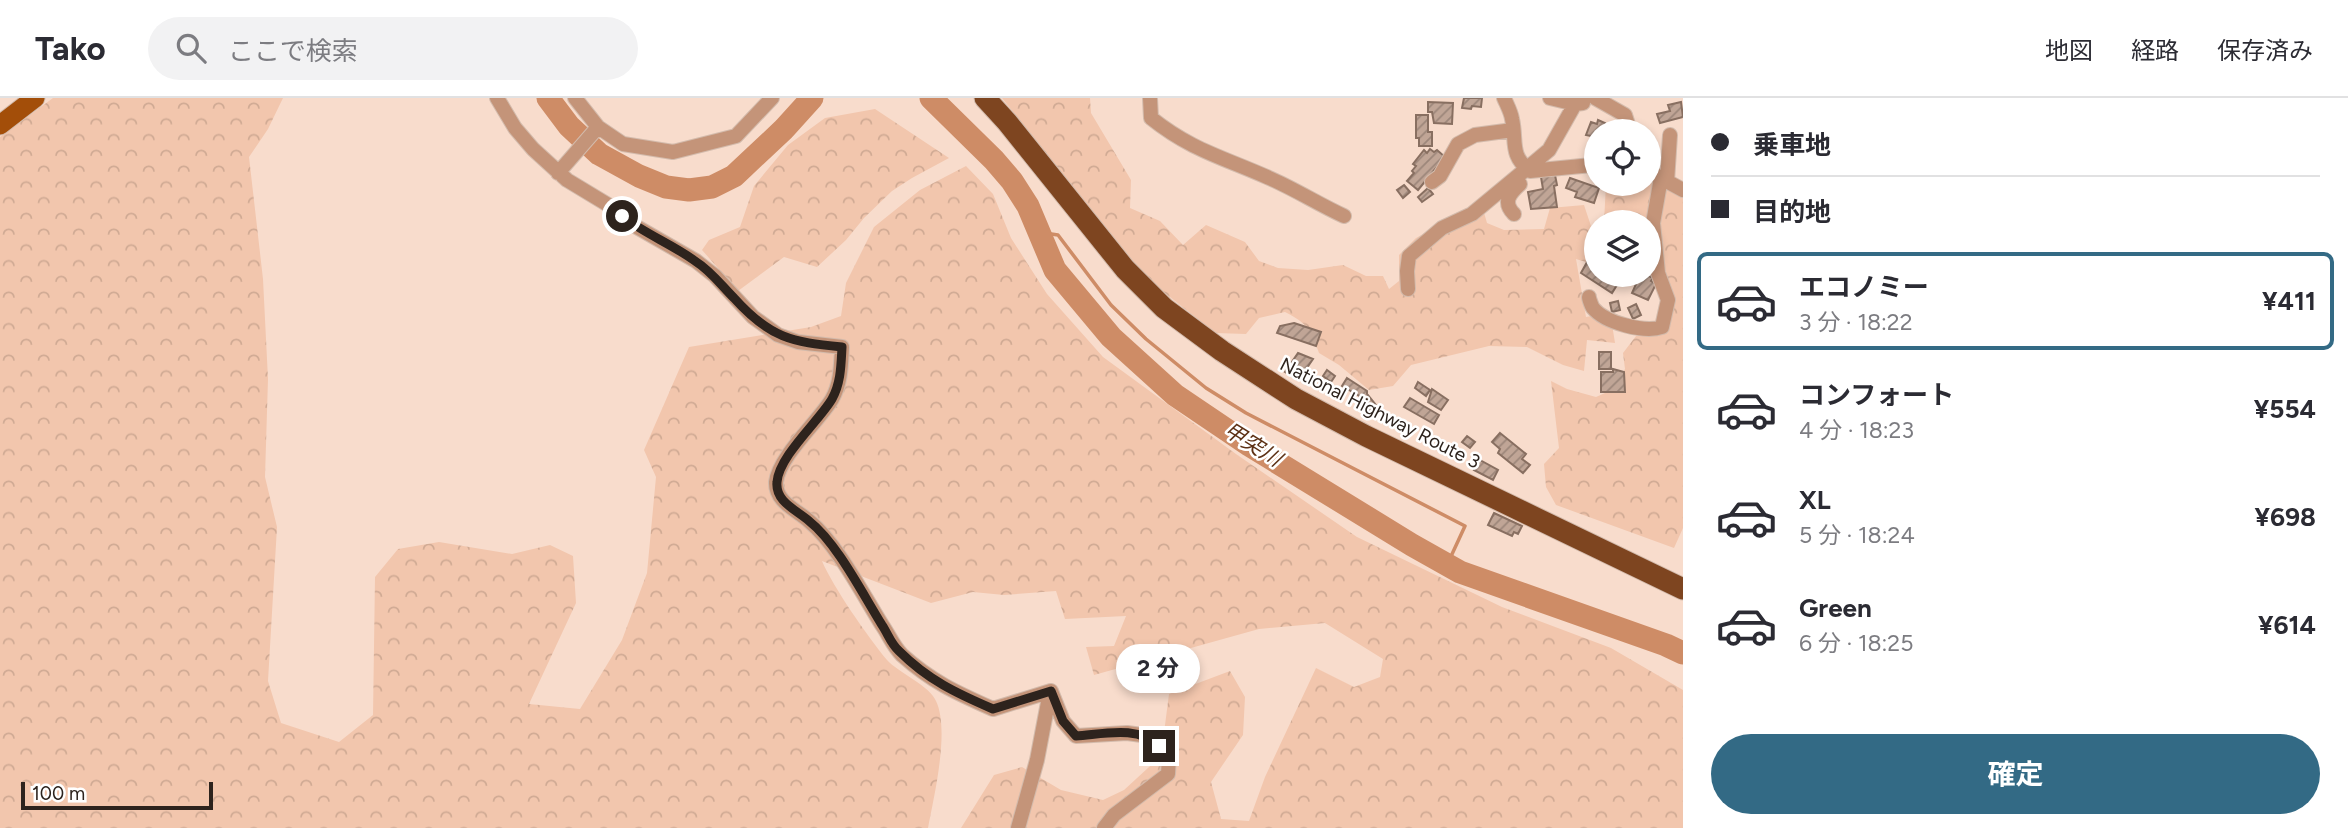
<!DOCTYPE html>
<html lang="ja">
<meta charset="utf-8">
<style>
:root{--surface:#fff;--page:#f2f2f3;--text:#2b2b33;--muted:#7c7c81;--line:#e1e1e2;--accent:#336a85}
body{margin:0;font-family:Figtree,"Noto Sans JP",sans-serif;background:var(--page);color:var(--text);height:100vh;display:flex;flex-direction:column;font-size:26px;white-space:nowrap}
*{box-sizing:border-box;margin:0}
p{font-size:23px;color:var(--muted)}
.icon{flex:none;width:38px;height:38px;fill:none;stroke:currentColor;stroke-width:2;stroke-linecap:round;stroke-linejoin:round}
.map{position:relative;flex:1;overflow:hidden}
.side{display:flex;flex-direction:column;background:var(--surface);width:665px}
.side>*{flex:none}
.guide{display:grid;align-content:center;height:154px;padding:0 28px;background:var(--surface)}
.controls{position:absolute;left:1584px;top:21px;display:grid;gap:14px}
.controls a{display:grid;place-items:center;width:77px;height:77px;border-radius:50%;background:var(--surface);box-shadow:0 4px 10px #0003;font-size:35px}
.scale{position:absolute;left:21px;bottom:18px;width:192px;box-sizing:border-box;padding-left:7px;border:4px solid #2d231d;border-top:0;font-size:19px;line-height:24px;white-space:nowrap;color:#2d231d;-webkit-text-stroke:5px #fff;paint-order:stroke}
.end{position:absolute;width:32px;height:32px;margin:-16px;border:9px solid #2d231d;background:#fff;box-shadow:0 0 0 4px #fff}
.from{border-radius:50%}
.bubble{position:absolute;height:49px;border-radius:24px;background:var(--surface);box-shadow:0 4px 10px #0003;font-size:23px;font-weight:700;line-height:49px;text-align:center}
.guide b{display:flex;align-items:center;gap:24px;height:66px;font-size:26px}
.guide b+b{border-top:2px solid var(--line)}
.guide i{width:18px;height:18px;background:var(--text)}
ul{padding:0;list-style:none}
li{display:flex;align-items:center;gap:21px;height:98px;margin:0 14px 10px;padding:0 14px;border:4px solid transparent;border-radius:10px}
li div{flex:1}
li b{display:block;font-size:26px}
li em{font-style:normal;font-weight:700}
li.current{border-color:var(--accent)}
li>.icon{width:63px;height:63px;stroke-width:1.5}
.primary-button{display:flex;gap:14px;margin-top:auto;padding:14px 28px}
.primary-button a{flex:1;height:80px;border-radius:42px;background:var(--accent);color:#fff;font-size:28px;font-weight:700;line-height:80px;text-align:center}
header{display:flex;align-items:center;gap:42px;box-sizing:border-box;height:98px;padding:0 35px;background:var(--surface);border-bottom:2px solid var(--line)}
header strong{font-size:33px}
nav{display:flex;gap:38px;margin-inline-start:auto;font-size:24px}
.search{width:490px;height:63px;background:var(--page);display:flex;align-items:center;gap:18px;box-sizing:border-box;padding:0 24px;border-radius:38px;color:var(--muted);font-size:26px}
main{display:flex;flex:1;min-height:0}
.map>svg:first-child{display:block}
</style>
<header>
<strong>Tako</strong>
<div class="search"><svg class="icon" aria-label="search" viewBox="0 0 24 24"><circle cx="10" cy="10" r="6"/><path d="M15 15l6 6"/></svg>ここで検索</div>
<nav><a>地図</a><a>経路</a><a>保存済み</a></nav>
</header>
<main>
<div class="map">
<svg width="1683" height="730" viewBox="0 0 1683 730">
<defs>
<pattern id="forest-crowns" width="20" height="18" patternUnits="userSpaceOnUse" patternTransform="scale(1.75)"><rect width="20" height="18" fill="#f2c6ad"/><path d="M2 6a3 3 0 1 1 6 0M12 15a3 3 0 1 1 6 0" fill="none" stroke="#d0aa94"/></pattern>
<pattern id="building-hatch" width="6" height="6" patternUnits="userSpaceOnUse" patternTransform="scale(1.75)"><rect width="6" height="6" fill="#c0a596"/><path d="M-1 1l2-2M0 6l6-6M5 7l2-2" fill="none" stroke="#9c867a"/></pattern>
</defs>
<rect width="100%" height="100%" fill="#f8dccc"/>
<path fill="url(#forest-crowns)" d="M53,0H283L268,31L249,59L263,181L268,281L265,379L277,429L268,583L281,625L339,644L373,617L375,479L398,451L439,444L512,456L550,447L573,458L576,505L529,606L580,611L622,542L647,475L656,379L644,352L689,249L811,229L841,218L846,185L874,129L920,92L966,68L993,96L1011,140L1047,196L1103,259L1236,356L1357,439L1502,509L1611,550L1683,592V730H961L994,677L1022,669L1061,692L1103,702L1124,692L1161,658L1169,596L1230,573L1245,599L1243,637L1211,684L1221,721L1249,723L1265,679L1316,570L1354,589L1380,579L1383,561L1325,525L1259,531L1094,577L1086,549L1114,548L1126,518L1065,521L1056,493L1004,497L973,494L931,505L822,463C833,489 868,539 887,562C899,575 930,588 936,603C950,632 934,698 928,730H0V39Z
M1002,0H1090L1091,15L1131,82L1130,110L1160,123L1183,147L1206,127L1245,144L1259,163L1278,170L1308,172L1343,167L1366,178H1383L1389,191L1399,183V157L1416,140L1481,104L1487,125L1504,132L1544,131L1550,110L1584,107L1591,128H1596V167L1576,161L1586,219L1603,216L1611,220L1615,245L1587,242L1584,273L1563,267L1527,249L1489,248L1411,267L1393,288L1369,292L1339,267L1319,255C1311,232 1307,225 1285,214L1259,220L1246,236L1215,235L1160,191L1127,159Z
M875,11L949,60L912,80L892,93L864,120L846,142L817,169L784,159L738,193L702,152L709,142L740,129L754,88L788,47L825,20Z
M1649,70L1683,89V430L1674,450L1556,407L1546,389L1544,366L1559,350L1551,283L1567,291L1596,299L1614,291L1625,271L1623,255L1636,238L1656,225L1665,203L1649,163L1648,124H1604L1606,86H1648Z"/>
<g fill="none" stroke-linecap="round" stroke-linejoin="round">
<path stroke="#ce8c66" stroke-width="3.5" d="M1038,134L1058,137L1111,207L1146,241L1206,290L1246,315L1465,428L1447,467"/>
<path stroke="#ce8c66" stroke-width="23" d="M548,0L569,28L599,56L639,78L666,89L689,92L712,89L734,78L784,31L812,0
M931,0L994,62L1012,83L1028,108L1055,172L1111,239L1175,297L1249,347L1412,447L1460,474L1666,547L1683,555"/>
</g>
<path fill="url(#building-hatch)" stroke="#886f61" stroke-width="2" d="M1464,0H1482L1481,9L1472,8L1471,11L1462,10Z
M1428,4L1453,5L1452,26L1434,25L1432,14H1428Z
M1681,4L1683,19L1660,25L1657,16L1670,13L1668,7Z
M1416,17H1428V34H1432V48H1419V40H1416Z
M1598,22L1605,25L1604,29L1618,33H1596V42L1591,40V38L1586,37L1591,24L1597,26Z
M1430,51L1434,54L1437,52L1445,59L1418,92L1407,83L1414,75L1412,73L1416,68L1413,66L1424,52L1427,55Z
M1555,77L1557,87L1554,88L1557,109L1531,111L1528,94L1543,91L1541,79Z
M1570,80L1599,90L1594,105L1575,99L1577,94L1566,90Z
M1404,87L1410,94L1403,100L1397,92Z
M1428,90L1433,96L1422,104L1418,99Z
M1587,164L1596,169V177H1617L1622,179L1612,195L1581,175Z
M1636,177L1642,179L1647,177L1653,180L1651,183L1656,186L1648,202L1632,195L1637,184L1634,182Z
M1618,203L1620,212L1612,214L1610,205Z
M1636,206L1641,217L1633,221L1628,210Z
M1294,225L1321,234L1316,248L1277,235L1280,228Z
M1599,254H1611V271H1599Z
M1298,255L1313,261L1304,274L1301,272L1299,276L1295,274L1292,278L1285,274Z
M1613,271L1624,274L1625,294H1601V274H1613Z
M1327,272L1335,278L1331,284L1323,278Z
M1347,280L1367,293V296L1376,307L1368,313L1359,303L1361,299L1342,288Z
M1418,284L1430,292L1426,298L1415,290Z
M1432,291L1448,302L1441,312L1428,304Z
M1410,300L1439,317L1434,326L1404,309Z
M1500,335L1526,356L1522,361L1530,367L1523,375L1498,355L1500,351L1492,344Z
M1467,338L1475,344L1470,350L1462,344Z
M1480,362L1498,372L1493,382L1474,372Z
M1494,415L1522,428L1518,436L1514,434L1512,438L1488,427Z"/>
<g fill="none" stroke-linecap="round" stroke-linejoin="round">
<g stroke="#d3bbac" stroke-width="16">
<path id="minor" d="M497,0L515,30L533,51L567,82L610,108L635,128L696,163L715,178L753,219L778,237L798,244L842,249C841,267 841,285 832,301C819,323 779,358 776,384C775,404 797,412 809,423C837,446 862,495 882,527C889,537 893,548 902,557C932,584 957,595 993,611L1051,593
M575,0L598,29L623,46L673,54L736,38L772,0
M1150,0L1151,20C1191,52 1222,59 1267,79C1293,90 1318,106 1344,118
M1504,0C1507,7 1511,14 1512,21C1517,43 1509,57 1530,73L1592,67
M1550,0L1575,6L1583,5
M1595,0L1625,17L1630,33
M1648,73L1683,92
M558,75L598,29
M1432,84L1440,78L1458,46L1475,37L1513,32
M1667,84L1670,37
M1514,116C1502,104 1510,95 1520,86
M1408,191L1407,173L1409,158L1442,130L1472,116L1549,52L1575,6
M1589,199C1589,201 1592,209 1593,210C1605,225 1645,235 1662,229L1668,202L1658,175L1653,125L1661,80
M1051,593L1063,623L1076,638L1127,635L1149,638L1169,659L1168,676L1114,717L1104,730
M1018,730L1037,662L1050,594"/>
</g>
<g stroke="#d3bbac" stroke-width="21">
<path id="major" d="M0,27L35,0"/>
</g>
<g stroke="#d3bbac" stroke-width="23">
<path id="highway" d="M985,0L1007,24L1125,171L1164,210L1222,253L1296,301L1366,338L1683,491"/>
</g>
<use href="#minor" stroke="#c49479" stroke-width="14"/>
<use href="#major" stroke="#a34e09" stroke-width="19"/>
<use href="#highway" stroke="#7e4520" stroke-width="21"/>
</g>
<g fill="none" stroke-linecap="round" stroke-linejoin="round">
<path stroke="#2d231d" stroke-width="9" d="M622,118C645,136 672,146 695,163C711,173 721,187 734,200C770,240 791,244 842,249C841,267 841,285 832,301C819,323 779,358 777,384C775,404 797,412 809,423C837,445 862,495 882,527C888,536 891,546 899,553C928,582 956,595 993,611L1051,593L1063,623L1076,638C1104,636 1138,627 1159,648"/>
</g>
<g text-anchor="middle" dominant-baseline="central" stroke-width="5" stroke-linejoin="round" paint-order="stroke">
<g font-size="19" fill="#2d231d" stroke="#fff">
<text transform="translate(1380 315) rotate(27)">National Highway Route 3</text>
</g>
<g font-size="21" font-style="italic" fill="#5d3115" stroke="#fff">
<text transform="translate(1253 346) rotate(32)">甲突川</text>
</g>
</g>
</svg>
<div class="controls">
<a><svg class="icon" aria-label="locate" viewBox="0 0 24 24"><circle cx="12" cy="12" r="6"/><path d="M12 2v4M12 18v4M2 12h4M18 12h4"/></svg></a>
<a><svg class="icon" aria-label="layers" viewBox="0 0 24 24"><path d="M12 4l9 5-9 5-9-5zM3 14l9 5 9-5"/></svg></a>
</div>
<div class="scale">100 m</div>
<i class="end from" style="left:622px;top:118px"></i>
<i class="end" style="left:1159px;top:648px"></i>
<div class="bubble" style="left:1116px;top:546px;width:84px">2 分</div>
</div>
<section class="side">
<div class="guide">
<b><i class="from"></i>乗車地</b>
<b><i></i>目的地</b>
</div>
<ul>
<li class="current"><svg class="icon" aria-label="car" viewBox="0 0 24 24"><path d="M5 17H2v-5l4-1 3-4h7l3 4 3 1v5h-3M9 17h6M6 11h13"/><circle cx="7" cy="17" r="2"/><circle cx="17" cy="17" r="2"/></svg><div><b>エコノミー</b><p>3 分 · 18:22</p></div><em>¥411</em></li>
<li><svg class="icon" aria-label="car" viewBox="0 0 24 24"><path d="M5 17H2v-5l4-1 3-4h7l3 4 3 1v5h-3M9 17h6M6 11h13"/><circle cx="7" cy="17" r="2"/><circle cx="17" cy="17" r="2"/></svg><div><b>コンフォート</b><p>4 分 · 18:23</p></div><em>¥554</em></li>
<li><svg class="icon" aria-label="car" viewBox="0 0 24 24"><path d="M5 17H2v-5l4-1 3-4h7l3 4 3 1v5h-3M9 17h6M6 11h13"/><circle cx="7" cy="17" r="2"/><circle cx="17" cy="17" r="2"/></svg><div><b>XL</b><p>5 分 · 18:24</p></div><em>¥698</em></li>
<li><svg class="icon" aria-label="car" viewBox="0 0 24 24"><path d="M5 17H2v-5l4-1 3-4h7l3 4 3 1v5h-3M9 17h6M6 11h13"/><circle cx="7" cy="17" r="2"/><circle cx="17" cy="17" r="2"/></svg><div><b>Green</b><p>6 分 · 18:25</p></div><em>¥614</em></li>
</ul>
<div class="primary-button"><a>確定</a></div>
</section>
</main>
